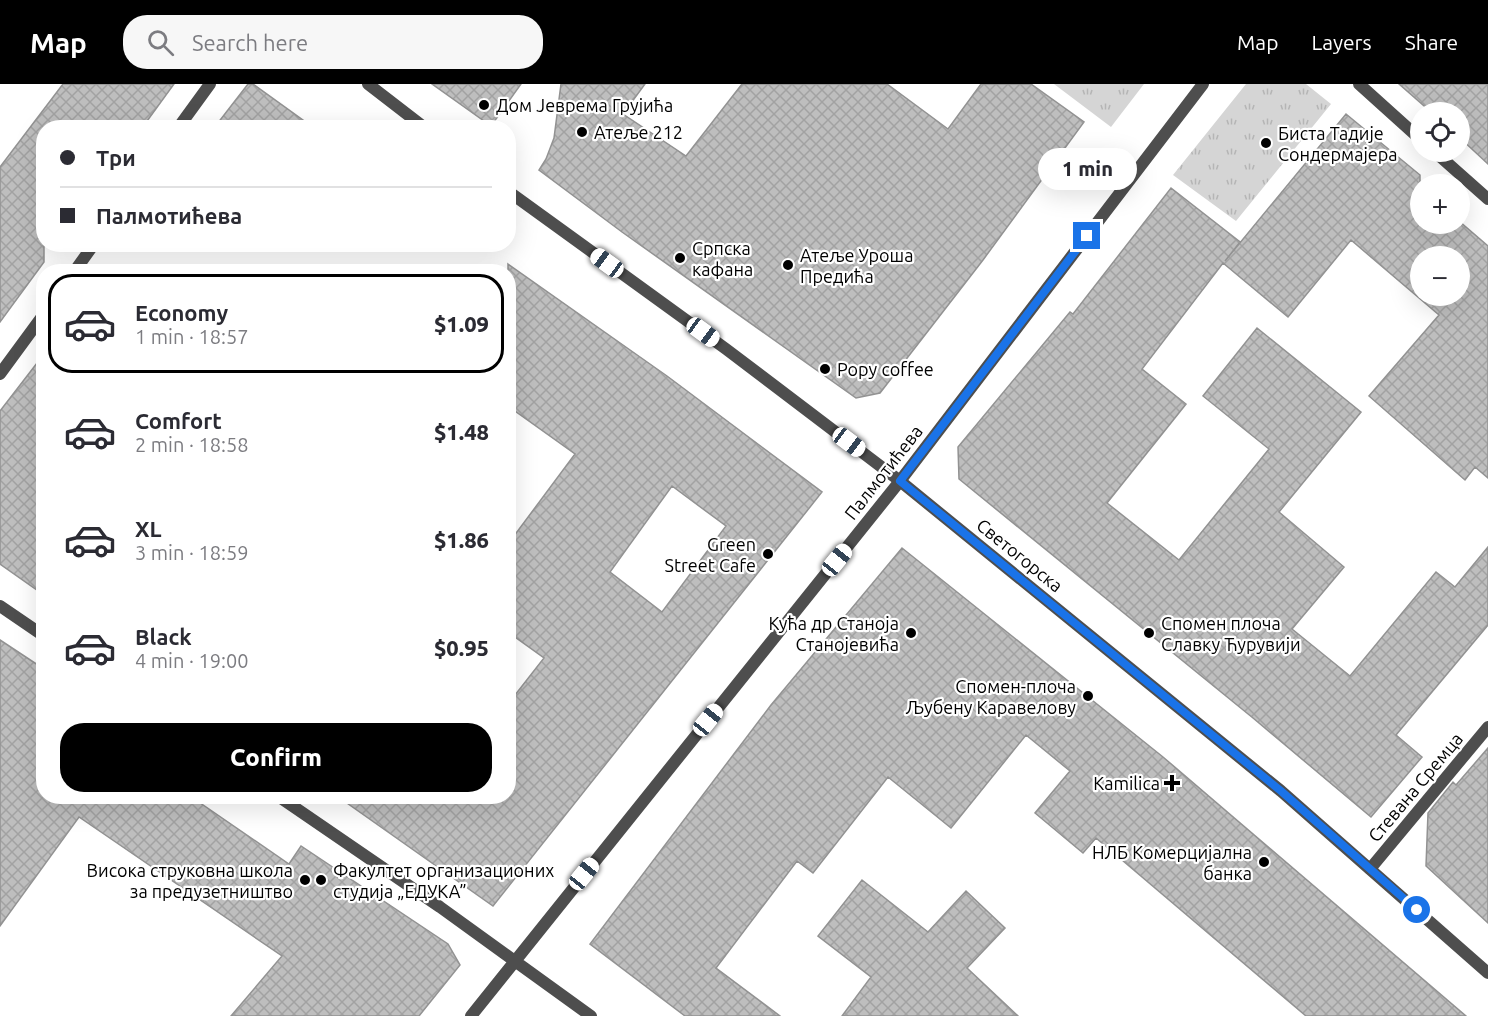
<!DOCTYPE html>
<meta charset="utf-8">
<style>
:root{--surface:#fff;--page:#f7f7f7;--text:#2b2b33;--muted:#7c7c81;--line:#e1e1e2;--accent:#000}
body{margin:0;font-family:Ubuntu,sans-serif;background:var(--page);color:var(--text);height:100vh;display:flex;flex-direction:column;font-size:22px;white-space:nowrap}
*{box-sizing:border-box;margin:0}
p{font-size:20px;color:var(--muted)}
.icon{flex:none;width:33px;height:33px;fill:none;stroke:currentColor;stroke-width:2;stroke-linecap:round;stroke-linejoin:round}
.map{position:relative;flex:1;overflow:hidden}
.sheet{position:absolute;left:36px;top:180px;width:480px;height:540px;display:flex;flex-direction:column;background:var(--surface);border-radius:24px;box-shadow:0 6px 24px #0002}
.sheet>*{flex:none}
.guide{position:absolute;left:36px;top:36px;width:480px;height:132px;border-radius:24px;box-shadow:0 6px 24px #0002;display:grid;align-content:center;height:132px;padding:0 24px;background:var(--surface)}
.tools{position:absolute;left:1410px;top:18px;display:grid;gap:12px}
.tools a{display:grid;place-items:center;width:60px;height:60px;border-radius:50%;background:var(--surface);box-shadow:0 6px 24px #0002;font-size:30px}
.end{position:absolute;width:27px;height:27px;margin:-14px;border:8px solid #1a73e8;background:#fff;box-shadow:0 0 0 3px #fff}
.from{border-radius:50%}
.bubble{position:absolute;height:42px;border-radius:21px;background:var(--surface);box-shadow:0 6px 24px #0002;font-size:20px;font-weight:800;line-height:42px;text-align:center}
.car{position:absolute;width:18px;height:36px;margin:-18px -9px;border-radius:8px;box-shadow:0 0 4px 2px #0007;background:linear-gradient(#fff 24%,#345 0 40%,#fff 0 76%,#345 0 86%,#fff 0)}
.guide b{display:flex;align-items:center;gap:21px;height:57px;font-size:22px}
.guide b+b{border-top:2px solid var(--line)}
.guide i{width:15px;height:15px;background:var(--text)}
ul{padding:10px 0 0;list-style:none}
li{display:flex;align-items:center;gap:18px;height:99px;margin:0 12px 9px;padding:0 12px;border:3px solid transparent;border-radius:24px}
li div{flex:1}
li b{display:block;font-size:22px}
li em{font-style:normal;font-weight:800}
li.selected{border-color:var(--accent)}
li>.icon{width:54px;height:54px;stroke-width:1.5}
.cta{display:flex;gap:12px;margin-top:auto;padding:12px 24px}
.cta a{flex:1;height:69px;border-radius:24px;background:var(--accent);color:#fff;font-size:24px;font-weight:800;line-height:69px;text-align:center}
header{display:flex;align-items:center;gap:36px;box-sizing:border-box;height:84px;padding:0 30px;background:var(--accent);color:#fff}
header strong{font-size:28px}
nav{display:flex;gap:33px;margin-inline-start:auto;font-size:21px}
.search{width:420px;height:54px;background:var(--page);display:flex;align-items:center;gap:15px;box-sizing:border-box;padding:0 21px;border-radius:24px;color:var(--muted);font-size:22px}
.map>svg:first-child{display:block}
</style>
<header>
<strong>Map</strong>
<div class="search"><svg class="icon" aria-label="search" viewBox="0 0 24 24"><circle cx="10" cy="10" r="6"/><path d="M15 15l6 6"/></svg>Search here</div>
<nav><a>Map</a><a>Layers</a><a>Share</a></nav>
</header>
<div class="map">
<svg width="1488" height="932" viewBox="0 0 1488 932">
<defs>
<pattern id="park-tufts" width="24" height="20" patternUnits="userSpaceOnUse" patternTransform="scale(1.5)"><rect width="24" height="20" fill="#d5d5d5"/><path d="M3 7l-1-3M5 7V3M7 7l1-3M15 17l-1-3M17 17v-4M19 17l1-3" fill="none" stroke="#b5b5b5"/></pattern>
<pattern id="building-cross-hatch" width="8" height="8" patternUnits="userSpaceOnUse" patternTransform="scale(1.5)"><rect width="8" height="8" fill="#bebebe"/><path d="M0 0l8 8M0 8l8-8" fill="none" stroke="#a2a2a2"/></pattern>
</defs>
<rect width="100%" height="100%" fill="#fff"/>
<path fill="url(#park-tufts)" d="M1054,0H1144L1111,43Z
M1246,0H1306L1331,20L1236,137L1173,91Z"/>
<path fill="url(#building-cross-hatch)" stroke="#929292" stroke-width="1.5" fill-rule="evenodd" d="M63,0H174L142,44H44V178L0,238V83Z
M248,0H253L314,44H214Z
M432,0H521L491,42Z
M561,0H645L623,30L686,72L742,0H887L948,45L981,0H1031L1084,38L983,176L880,309L856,314L622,148L539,86L546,75L554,54Z
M1399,0H1488V80L1460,54V28H1431Z
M1346,30L1420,91V140H1460V138L1488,162V394L1475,383L1465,396L1369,312L1439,231L1351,156L1288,233L1223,179L1142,285L1186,320L1107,419L1179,476L1269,365L1203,312L1257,244L1361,328L1279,428L1344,483L1292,545L1350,592L1436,488L1455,503L1488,463V541L1396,651L1422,673L1371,733L1253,634L959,395L958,363L1070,228L1073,230L1171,104L1240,158L1225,177ZM1420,172H1460V212H1420Z
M508,180L667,292L822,408L493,822L337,712H508V620L544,574L508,548V460L575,370L508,322ZM672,402L726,442L662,528L610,488Z
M44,270V511L0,480V327Z
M902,464L1163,673L1466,932H1306L1096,754L1083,769L1035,729L1070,687L1026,651L951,744L888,693L813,789L797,777L716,884L780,932H685L590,860L771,621Z
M0,556L44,585V712H190L289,780L301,762L448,860L460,881L419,932H231L282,872L79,733L0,842Z
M1488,664V839L1426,782L1428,729L1453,698L1456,701Z
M862,796L928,848L966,807L1005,844L967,884L1018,932H842L871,893L818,852Z"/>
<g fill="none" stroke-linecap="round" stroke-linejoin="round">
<path stroke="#4e4e4e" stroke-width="12" d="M1359,0L1420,55
M178,44L210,0
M1435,68L1488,115
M74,188L94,160
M0,290L44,230
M0,522L44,552
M278,712L440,823L591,932
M1370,785L1488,643
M471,932L900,397L1203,0"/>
<path stroke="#4e4e4e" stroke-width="12" d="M368,0L425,44
M508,107L726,265L900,397L1281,707L1488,889"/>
</g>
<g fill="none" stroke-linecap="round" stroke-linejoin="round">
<path stroke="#1a73e8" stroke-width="8" d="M1087,152L900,397L1281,707L1417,826"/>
</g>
<g fill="#000" stroke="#fff" stroke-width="2">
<circle cx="484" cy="21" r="6"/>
<circle cx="582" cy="48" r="6"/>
<circle cx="1266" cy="59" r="6"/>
<circle cx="680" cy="174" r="6"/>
<circle cx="788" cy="181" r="6"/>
<circle cx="825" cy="285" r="6"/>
<circle cx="768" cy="470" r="6"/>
<circle cx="911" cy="549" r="6"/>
<circle cx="1149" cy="549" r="6"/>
<circle cx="1088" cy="612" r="6"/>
<path d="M1169 690h6v6h6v6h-6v6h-6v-6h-6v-6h6z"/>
<circle cx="1264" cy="778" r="6"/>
<circle cx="305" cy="796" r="6"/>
<circle cx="321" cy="796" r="6"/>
</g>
<g text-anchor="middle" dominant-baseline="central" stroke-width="4.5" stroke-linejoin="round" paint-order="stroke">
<g font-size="18" fill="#000" stroke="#fff" text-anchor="start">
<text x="496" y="21">Дом Јеврема Грујића</text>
<text x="594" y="48">Атеље 212</text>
<text x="1278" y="49">Биста Тадије<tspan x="1278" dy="21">Сондермајера</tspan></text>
<text x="692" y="164">Српска<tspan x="692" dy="21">кафана</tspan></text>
<text x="800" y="171">Атеље Уроша<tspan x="800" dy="21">Предића</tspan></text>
<text x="837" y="285">Popy coffee</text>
<text x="756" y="460" text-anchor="end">Green<tspan x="756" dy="21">Street Cafe</tspan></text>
<text x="899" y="539" text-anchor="end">Кућа др Станоја<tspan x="899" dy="21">Станојевића</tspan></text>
<text x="1161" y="539">Спомен плоча<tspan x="1161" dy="21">Славку Ћурувији</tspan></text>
<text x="1076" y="602" text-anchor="end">Спомен-плоча<tspan x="1076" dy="21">Љубену Каравелову</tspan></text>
<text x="1160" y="699" text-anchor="end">Kamilica</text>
<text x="1252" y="768" text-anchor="end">НЛБ Комерцијална<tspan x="1252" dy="21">банка</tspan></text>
<text x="293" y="786" text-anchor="end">Висока струковна школа<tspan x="293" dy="21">за предузетништво</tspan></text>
<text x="333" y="786">Факултет организационих<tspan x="333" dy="21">студија „ЕДУКА”</tspan></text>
</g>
<g font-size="18" fill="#000" stroke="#fff">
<text transform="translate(883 388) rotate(-52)">Палмотићева</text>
<text transform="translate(1020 471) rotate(39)">Светогорска</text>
<text transform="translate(1415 703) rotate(-50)">Стевана Сремца</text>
</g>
</g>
</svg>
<div class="tools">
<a><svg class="icon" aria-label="locate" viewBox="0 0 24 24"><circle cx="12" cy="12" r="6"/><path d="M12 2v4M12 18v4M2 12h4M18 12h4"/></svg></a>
<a>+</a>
<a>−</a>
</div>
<i class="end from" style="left:1417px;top:826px"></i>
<i class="end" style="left:1087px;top:152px"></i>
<div class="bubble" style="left:1038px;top:64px;width:99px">1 min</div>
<i class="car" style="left:607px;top:179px;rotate:306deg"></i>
<i class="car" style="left:703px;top:248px;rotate:126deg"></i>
<i class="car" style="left:849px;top:358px;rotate:127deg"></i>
<i class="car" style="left:837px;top:476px;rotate:39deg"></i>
<i class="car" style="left:708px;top:636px;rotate:39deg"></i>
<i class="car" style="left:584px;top:790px;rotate:39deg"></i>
<div class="guide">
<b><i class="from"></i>Три</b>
<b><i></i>Палмотићева</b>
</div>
<section class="sheet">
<ul>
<li class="selected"><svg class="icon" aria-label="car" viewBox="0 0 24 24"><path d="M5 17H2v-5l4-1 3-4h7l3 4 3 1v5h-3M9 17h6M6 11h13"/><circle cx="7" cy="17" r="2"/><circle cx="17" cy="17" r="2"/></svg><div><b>Economy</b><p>1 min · 18:57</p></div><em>$1.09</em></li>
<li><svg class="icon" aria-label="car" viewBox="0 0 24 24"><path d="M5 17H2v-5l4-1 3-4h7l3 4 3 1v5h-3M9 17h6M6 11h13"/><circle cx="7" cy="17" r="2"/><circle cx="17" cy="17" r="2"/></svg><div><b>Comfort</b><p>2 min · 18:58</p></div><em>$1.48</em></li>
<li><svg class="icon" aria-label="car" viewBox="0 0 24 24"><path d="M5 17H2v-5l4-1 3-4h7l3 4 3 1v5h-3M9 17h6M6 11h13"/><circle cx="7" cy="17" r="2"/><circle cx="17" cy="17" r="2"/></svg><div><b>XL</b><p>3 min · 18:59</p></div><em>$1.86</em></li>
<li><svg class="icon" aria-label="car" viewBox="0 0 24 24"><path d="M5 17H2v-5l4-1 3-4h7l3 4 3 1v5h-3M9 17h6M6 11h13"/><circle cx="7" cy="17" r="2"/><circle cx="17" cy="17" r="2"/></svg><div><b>Black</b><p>4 min · 19:00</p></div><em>$0.95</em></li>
</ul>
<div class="cta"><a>Confirm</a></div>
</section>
</div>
